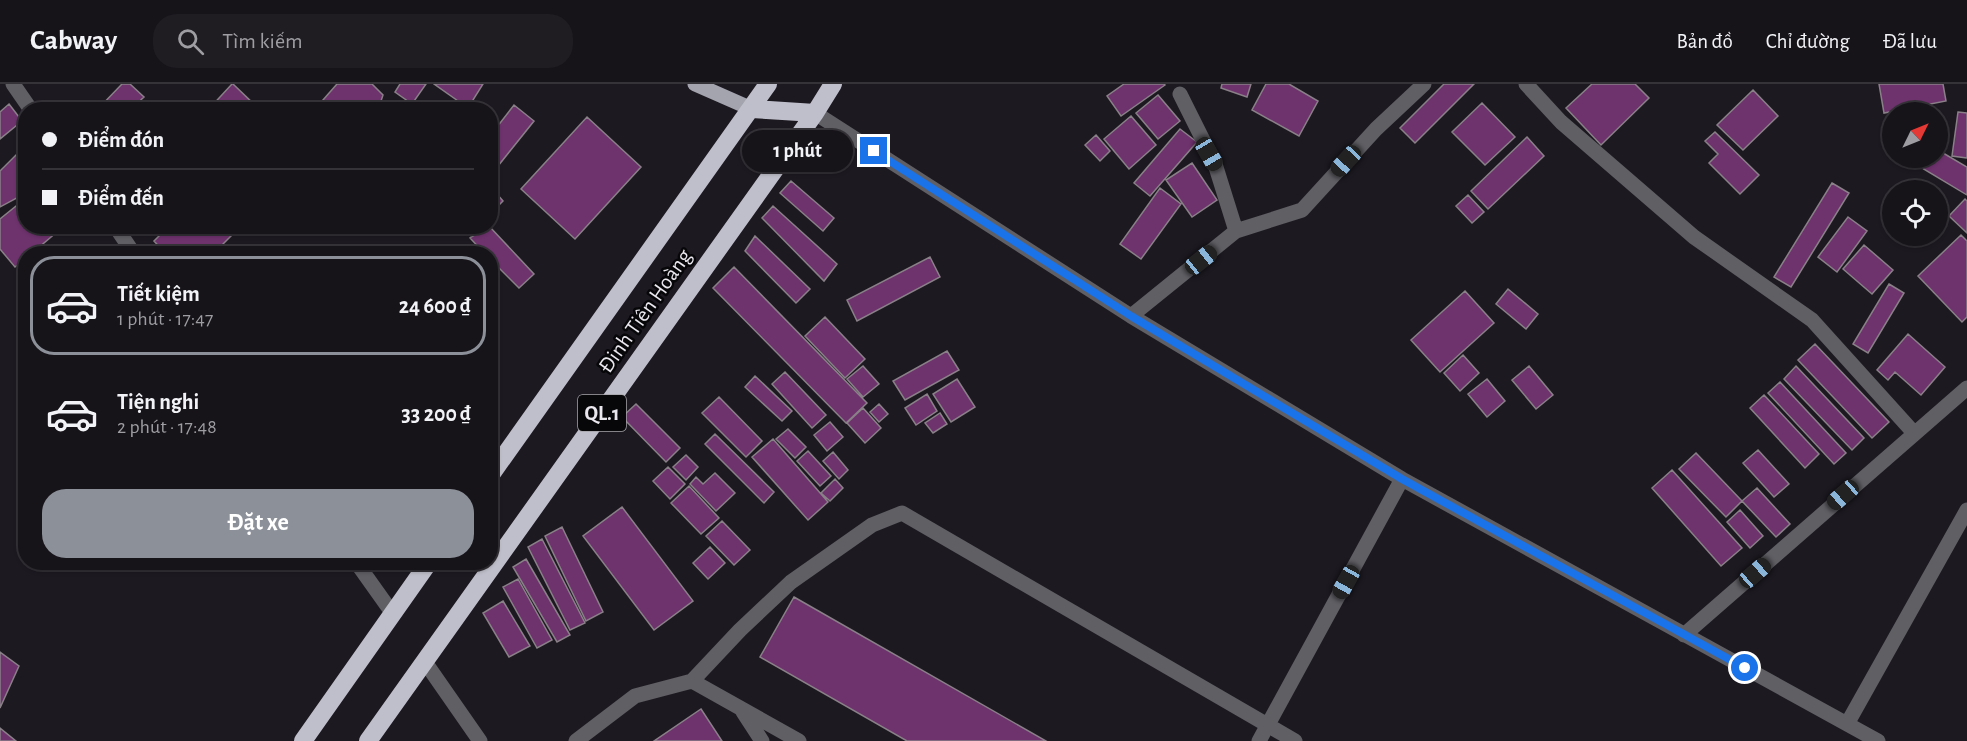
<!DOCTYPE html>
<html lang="vi">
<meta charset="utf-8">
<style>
:root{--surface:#161319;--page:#1f1c22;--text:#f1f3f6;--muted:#9e9ea2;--line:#353238;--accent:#8c9099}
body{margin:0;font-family:"Alegreya Sans",sans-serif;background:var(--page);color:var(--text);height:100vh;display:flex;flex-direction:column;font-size:22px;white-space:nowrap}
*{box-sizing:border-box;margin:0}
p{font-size:20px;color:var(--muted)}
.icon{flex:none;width:33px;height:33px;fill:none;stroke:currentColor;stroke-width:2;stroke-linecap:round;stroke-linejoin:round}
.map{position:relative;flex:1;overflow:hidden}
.details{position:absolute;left:18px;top:162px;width:480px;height:324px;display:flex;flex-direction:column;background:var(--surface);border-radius:24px;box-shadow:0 2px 4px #0004,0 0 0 2px var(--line)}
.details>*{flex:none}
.banner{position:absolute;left:18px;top:18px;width:480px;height:132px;border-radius:24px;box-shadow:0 2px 4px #0004,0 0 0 2px var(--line);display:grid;align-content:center;height:132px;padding:0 24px;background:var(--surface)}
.needle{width:39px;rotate:47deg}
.buttons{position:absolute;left:1882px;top:18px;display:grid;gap:12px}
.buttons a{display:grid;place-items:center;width:66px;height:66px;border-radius:50%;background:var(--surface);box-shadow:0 2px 4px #0004,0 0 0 2px var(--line);font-size:30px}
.end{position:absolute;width:27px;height:27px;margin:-14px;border:8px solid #1a73e8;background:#fff;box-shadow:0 0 0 3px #fff}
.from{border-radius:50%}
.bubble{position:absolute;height:42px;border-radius:21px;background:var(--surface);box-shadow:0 2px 4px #0004,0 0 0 2px var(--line);font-size:20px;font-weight:700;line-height:42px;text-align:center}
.car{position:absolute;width:18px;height:36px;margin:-18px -9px;border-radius:8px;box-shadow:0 0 4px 2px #0007;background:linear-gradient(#222 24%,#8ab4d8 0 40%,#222 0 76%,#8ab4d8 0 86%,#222 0)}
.banner b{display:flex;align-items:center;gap:21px;height:57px;font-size:22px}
.banner b+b{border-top:2px solid var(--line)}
.banner i{width:15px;height:15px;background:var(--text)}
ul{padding:10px 0 0;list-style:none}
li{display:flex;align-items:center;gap:18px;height:99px;margin:0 12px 9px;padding:0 12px;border:3px solid transparent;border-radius:24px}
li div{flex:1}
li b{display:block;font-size:22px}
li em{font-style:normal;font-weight:700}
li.on{border-color:var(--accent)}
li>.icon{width:54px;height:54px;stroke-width:1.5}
.action{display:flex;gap:12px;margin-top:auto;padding:12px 24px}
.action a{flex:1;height:69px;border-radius:24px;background:var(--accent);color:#fff;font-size:24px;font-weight:700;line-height:69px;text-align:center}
header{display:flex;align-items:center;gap:36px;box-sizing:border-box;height:84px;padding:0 30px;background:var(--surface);border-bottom:2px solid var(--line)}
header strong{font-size:28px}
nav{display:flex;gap:33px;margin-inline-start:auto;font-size:21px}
.search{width:420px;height:54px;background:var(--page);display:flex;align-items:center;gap:15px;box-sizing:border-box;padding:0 21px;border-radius:24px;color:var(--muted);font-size:22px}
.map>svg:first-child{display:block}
</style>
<header>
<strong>Cabway</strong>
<div class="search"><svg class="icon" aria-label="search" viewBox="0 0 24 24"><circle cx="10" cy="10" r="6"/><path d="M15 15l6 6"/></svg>Tìm kiếm</div>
<nav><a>Bản đồ</a><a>Chỉ đường</a><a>Đã lưu</a></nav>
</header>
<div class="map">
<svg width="1967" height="657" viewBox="0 0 1967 657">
<rect width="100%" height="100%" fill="#1d1921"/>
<path fill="#6e326d" stroke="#898088" stroke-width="1.5" d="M122,0H130L144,13L130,26H97Z
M232,0H233L260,26H208Z
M337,0H372L383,11L378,26H334L323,16Z
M400,0H426L412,20L395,8Z
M434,0H483L468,24Z
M1124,0H1164L1165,1L1121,32L1107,12Z
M1222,0H1251L1247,13L1221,4Z
M1266,0H1289L1318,17L1299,52L1252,26Z
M1444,0H1474L1415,59L1400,44Z
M1592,0H1635L1649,14L1601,61L1566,24Z
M1879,0H1943L1946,17L1884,29Z
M1753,6L1778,32L1743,66L1717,41Z
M1158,11L1180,37L1158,55L1136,29Z
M1482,19L1515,53L1485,81L1452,48Z
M9,20L22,37L0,55V28Z
M514,21L534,37L490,92V52Z
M1958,28L1967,29V74L1952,72Z
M1131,32L1156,61L1129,85L1104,55Z
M587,33L641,83L575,155L521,105Z
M1180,45L1197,58L1150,112L1134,99Z
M1715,48L1759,91L1740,110L1709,79L1718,70L1705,57Z
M1096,51L1110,67L1100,77L1085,61Z
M1527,53L1544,72L1488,125L1471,107Z
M1938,66L1967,83V111L1917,81L1922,74H1938Z
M17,70L26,80V109L0,123V87Z
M1192,79L1217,116L1192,133L1166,96Z
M791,97L834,134L823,147L780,109Z
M1832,99L1849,109L1791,203L1774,193Z
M490,102L503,117L490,130Z
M1160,104L1181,120L1141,175L1120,160Z
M1468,111L1484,128L1472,139L1456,122Z
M26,114V142H64L31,170H26V174L15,183L0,165V135Z
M1965,115L1967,117V149L1949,132Z
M773,122L837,180L824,197L762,134Z
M1848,133L1867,147L1837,188L1818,173Z
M169,142H241L213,170H166L154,157Z
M478,142H489L534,190L519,204L490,175V170H485L470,154L473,152L469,151Z
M1961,151L1967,157V233L1962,238L1918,192Z
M755,152L810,205L796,219L745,167Z
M1864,161L1893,186L1872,210L1843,185Z
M930,173L940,193L857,237L847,216Z
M734,183L867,319L846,339L713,204Z
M1889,200L1904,209L1868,269L1853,260Z
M1508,205L1538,230L1526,245L1496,220Z
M1465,207L1494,239L1440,288L1411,256Z
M825,233L865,275L845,294L805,252Z
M1908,250L1945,283L1921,311L1895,288L1888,296L1877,286Z
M1815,260L1889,338L1872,354L1798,276Z
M947,267L959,286L905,316L893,297Z
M1463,271L1479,289L1460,307L1444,289Z
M863,282L879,300L863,313L847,295Z
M1529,282L1553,311L1536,325L1512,296Z
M1796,282L1864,354L1852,366L1784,295Z
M785,288L826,331L812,344L772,300Z
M755,292L792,327L782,337L745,303Z
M957,295L975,323L951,338L933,310Z
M1487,295L1505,317L1487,333L1468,310Z
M1780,298L1846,369L1834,380L1768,309Z
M927,310L937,327L916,341L905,324Z
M1764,311L1819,370L1805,384L1750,324Z
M719,313L762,357L746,373L702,329Z
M636,320L680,364L666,378L622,333Z
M879,320L888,330L879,338L870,328Z
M863,324L881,344L865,359L847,339Z
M940,329L947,340L933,349L925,339Z
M830,338L843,353L827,367L814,351Z
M788,345L806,363L795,374L776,355Z
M715,350L774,408L764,419L705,360Z
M773,355L828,418L808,436L752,373Z
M1758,366L1789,400L1774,413L1743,379Z
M808,367L831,392L820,402L797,377Z
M833,368L848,386L839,395L823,377Z
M1696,369L1742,417L1726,433L1679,385Z
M686,371L698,383L686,396L673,383Z
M668,383L685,400L670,415L653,397Z
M1672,386L1742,464L1721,482L1652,404Z
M715,389L735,409L716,427L690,400L696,393L703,400Z
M835,395L843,404L830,417L821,409Z
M689,402L719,434L701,450L671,419Z
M1757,404L1790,440L1776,453L1742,417Z
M622,423L693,517L654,546L583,452Z
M1740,426L1763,452L1750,464L1727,438Z
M722,437L750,466L734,481L706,452Z
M562,443L603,528L586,537L545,452Z
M542,455L585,539L570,546L528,463Z
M710,463L725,479L708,495L693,479Z
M526,475L570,551L557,558L513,483Z
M518,495L552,556L537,564L503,503Z
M794,513L1046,657H907L760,573Z
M503,517L530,562L509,573L483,529Z
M0,568L19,582L0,624Z
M701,625L722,657H654Z
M0,644L16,657H0Z"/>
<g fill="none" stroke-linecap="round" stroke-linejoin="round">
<path stroke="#5f5f64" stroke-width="15" d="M13,0L31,26
M1526,0L1561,38L1694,153L1812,236L1914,349
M1180,10L1215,80L1236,147
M815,29L1131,232L1402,395L1878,657
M115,142L134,170
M1131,232L1236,147L1302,126L1376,45L1424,0
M356,478L393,530
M1684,551L1967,304
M425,578L480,657
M692,597L740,546L791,498L872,441L902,429L1295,657
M743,628L762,657
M1847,640L1967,426
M576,657L635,612L692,597L799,657
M1259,657L1402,395"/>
<path stroke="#a3a4ae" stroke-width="15" d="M695,0L752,25"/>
<path stroke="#bfbfcb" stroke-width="18" d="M752,25L815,29
M490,392L768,0
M303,657L429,478
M368,657L815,29L833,0"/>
</g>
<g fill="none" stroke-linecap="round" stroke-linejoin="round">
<path stroke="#1a73e8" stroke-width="8" d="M874,67L1131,232L1402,395L1745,584"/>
</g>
<g text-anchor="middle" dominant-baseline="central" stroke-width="5" stroke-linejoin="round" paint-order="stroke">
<rect fill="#070608" stroke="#a6a4a9" stroke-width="1.5" x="578" y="311" width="48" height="36" rx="4.5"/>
<g font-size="21" font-weight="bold" fill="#eae8ee">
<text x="602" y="329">QL.1</text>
</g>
<g font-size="22" fill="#eae8ee" stroke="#070608">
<text transform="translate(645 227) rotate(-55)">Đinh Tiên Hoàng</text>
</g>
</g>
</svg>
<div class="buttons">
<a><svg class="needle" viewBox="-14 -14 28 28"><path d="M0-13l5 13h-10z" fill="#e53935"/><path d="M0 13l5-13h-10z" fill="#9e9ea2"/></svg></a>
<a><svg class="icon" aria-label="locate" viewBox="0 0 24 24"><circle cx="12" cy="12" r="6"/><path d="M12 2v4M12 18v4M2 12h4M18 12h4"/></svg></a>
</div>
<i class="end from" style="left:1745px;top:584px"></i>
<i class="end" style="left:874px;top:67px"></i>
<div class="bubble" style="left:742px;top:46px;width:111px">1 phút</div>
<i class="car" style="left:1209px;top:70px;rotate:150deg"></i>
<i class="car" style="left:1346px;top:77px;rotate:223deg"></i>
<i class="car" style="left:1201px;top:176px;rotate:51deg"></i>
<i class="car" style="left:1843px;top:411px;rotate:229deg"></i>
<i class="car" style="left:1755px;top:489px;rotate:49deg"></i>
<i class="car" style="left:1346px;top:498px;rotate:209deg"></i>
<div class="banner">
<b><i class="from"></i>Điểm đón</b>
<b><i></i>Điểm đến</b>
</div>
<section class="details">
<ul>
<li class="on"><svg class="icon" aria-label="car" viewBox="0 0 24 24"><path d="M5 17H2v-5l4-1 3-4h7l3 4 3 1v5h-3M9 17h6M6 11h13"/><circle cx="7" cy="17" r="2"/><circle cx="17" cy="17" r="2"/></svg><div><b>Tiết kiệm</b><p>1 phút · 17:47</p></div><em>24 600 ₫</em></li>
<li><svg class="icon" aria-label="car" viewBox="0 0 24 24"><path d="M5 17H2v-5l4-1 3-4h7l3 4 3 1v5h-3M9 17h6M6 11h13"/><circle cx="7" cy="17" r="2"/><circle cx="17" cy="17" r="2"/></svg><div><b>Tiện nghi</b><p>2 phút · 17:48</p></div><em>33 200 ₫</em></li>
</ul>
<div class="action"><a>Đặt xe</a></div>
</section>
</div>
